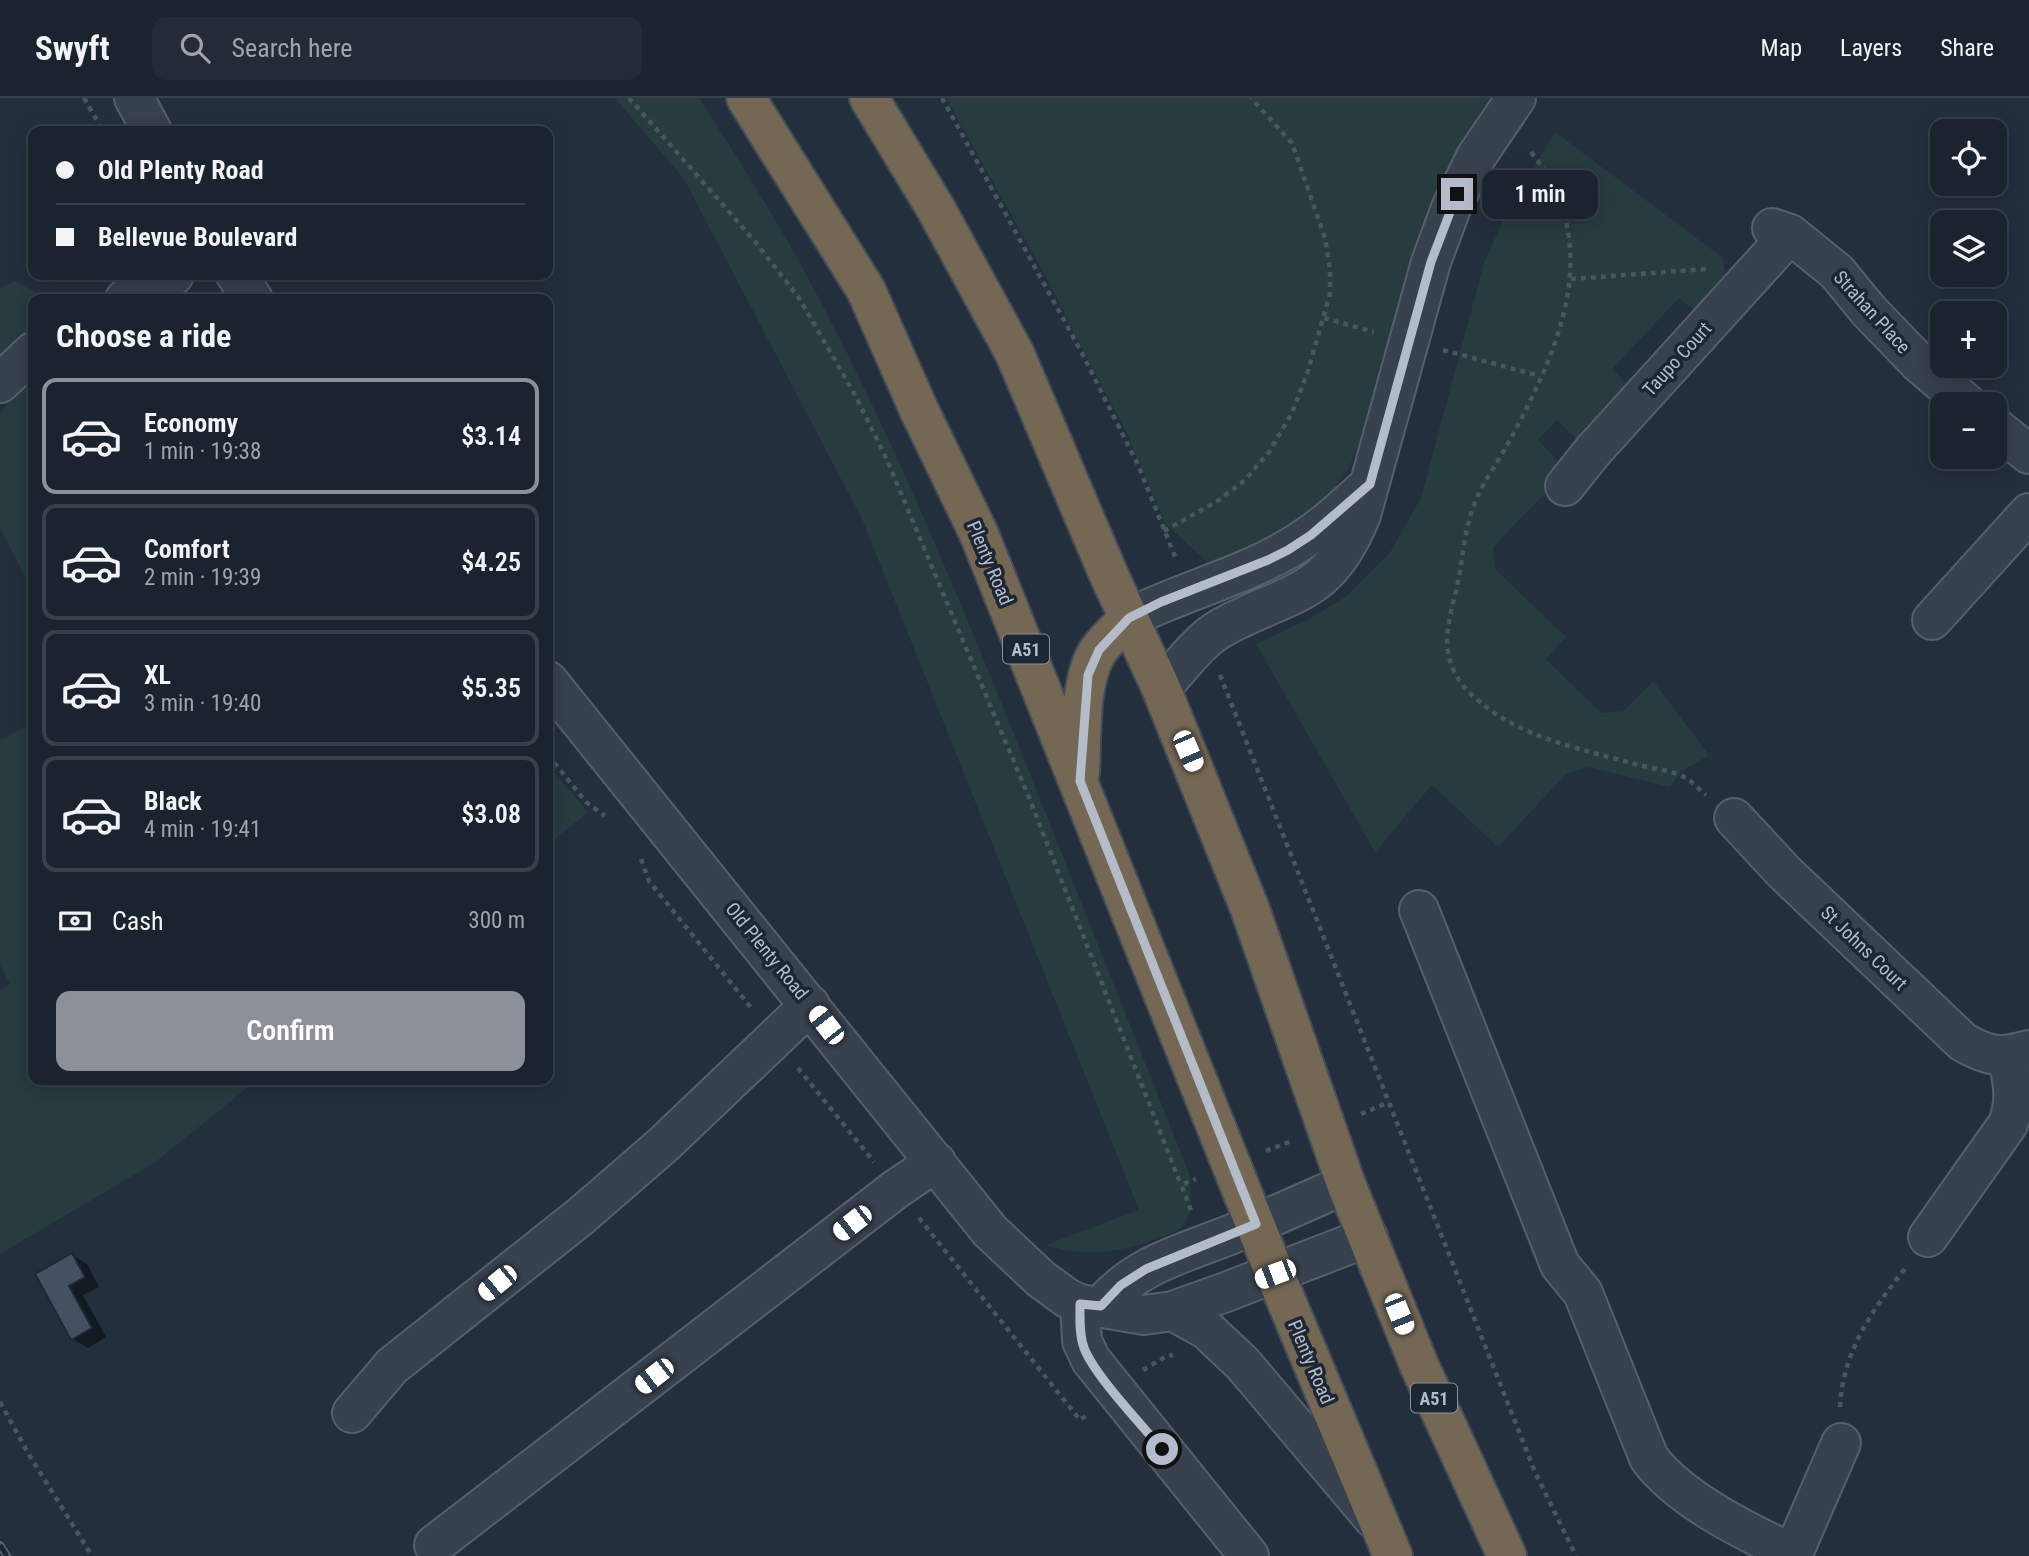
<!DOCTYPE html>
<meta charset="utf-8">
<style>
:root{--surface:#1b232e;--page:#242b36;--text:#f1f3f6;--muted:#a0a4aa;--line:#39404a;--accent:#8c9099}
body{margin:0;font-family:"Roboto Condensed",sans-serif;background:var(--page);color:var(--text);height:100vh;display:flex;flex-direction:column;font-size:26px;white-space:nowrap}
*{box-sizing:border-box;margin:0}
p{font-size:23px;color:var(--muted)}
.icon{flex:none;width:38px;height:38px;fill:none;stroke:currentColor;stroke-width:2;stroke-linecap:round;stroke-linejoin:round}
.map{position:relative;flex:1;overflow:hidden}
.sheet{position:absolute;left:28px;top:196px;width:525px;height:791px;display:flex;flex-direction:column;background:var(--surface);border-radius:14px;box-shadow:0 4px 18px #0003,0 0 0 2px var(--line)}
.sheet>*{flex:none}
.top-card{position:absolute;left:28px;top:28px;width:525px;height:154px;border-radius:14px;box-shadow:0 4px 18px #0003,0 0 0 2px var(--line);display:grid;align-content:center;height:154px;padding:0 28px;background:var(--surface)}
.fabs{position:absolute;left:1930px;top:21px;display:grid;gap:14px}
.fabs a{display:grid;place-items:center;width:77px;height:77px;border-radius:14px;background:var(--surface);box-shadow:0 4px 18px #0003,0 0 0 2px var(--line);font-size:35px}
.end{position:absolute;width:32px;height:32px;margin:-16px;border:9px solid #b4bcc9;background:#111;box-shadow:0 0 0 4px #111}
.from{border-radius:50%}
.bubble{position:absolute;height:49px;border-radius:14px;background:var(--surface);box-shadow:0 4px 18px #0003,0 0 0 2px var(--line);font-size:23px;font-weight:600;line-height:49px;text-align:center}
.car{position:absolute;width:21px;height:42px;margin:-21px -10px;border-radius:9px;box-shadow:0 0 5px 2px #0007;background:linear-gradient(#fff 24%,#345 0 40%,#fff 0 76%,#345 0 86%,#fff 0)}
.top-card b{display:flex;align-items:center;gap:24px;height:66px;font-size:26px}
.top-card b+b{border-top:2px solid var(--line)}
.top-card i{width:18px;height:18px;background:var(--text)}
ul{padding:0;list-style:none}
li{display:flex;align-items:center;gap:21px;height:116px;margin:0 14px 10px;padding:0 14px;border:4px solid var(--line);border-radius:14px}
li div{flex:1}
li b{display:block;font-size:26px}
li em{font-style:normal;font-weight:600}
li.active{border-color:var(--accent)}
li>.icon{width:63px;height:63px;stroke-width:1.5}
h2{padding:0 28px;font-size:32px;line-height:84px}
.pay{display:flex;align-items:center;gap:18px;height:77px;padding:0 28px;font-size:26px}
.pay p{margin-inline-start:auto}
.button{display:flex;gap:14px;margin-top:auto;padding:14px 28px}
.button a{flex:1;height:80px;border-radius:14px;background:var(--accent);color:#fff;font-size:28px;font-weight:600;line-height:80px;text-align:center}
header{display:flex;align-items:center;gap:42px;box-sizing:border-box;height:98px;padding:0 35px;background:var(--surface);border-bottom:2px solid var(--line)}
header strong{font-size:33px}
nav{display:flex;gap:38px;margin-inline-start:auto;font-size:24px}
.search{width:490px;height:63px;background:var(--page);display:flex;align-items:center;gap:18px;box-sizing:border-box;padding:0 24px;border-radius:14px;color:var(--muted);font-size:26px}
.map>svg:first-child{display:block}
</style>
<header>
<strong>Swyft</strong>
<div class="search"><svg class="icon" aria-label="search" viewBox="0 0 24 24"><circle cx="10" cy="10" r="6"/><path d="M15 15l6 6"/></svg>Search here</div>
<nav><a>Map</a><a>Layers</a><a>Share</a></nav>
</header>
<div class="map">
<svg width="2029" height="1458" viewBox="0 0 2029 1458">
<rect width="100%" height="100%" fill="#242f3e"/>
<path fill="#263c3f" d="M615,0H699C736,58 774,117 807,178C891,333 958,497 1024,661C1079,799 1134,937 1189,1075C1192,1095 1194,1119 1178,1133C1127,1151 1099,1163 1045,1147L1139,1112L862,421L684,81Z
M946,0H1490L1460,46L1437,94L1418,144L1363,338L1349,370L1326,401L1297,430L1210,467L1165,425L1129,340L1049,185Z
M1555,34L1723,160L1726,188L1699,216L1679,200L1612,271L1631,290L1579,344L1557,322L1538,342L1560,365L1552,388L1493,449L1495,471L1566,539L1546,561L1601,615L1624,613L1653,583L1709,657L1681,674L1670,689L1588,669L1566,676L1498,749L1432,687L1375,754L1256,546L1309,521L1347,498L1389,456L1421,400L1484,165L1509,109Z
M16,183L49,201H33V231L0,259V190Z
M33,278V494L0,430V315L20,290Z
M33,625V982H257L154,1065L0,1156V892L10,886L0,867V642Z
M548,667L588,714L548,747Z"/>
<path fill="#0007" d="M72,1157L87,1166L99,1189L83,1197L106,1239L88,1250L73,1241L38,1176Z"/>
<path fill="#455162" stroke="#1f2835" stroke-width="2" d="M72,1155L85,1179L69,1188L92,1230L71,1242L35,1176Z"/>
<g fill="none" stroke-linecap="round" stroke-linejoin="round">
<g stroke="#565f6c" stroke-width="42">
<path id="minor" d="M134,0L152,33
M1772,130L1790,136L1837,174L1868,212L1919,265L1967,306
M236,177L253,201
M125,201L174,177
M0,285L33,254
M1995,329L2029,356
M1565,388L1593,353L1790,136
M1129,520C1181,494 1238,480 1288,451C1318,434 1343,411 1369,387
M1932,522L2029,415
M548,583L990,1133L1041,1181L1067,1200L1080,1206L1144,1217L1173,1213L1226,1194L1368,1139
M1161,590C1180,570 1199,542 1223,529C1292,492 1328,499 1361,417L1431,164L1451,110L1476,59L1516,0
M1734,720L1784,774L1963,944C1989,959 2000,960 2029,952
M1419,812L1560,1167L1583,1195L1649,1360C1680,1402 1747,1434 1793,1456
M1928,1139L2008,1026C2017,1002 2013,982 2007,958
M1080,1206L1082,1243L1091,1262L1249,1458
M1101,1208C1137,1166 1182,1156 1232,1136C1270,1120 1308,1103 1346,1086
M1173,1213L1207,1232L1243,1266L1374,1421
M352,1315L392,1268L581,1118L664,1046L810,907
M434,1447L896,1091L936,1064
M1792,1458L1841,1345"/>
</g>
<g stroke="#434c59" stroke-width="42">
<path id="highway" d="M746,0L866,192L919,312L979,436L1275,1176L1393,1458
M869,0L936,111L1015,256L1108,475L1161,590L1250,811L1346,1086L1419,1267L1507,1458
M1080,674C1082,639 1079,587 1096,556C1104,543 1118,531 1129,520"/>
</g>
<path stroke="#44595c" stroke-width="4.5" stroke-dasharray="5 5" stroke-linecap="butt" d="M84,0L103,33
M629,0L753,141L799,200L855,297L887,362L1030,702L1181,1087
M942,0L1082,255L1138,367L1176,461
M1531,54C1608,149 1557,256 1506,349C1495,369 1480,388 1473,410C1463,436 1463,466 1456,493C1446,532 1438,564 1471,596C1515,639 1578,650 1635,666C1650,670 1672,672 1686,680C1693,684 1699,692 1706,697
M1571,181L1706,171
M1324,220L1374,234
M1443,252L1540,278
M1164,433L1216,404L1245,382L1269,354L1292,315L1308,273L1330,196V172L1325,140L1292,45L1251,0
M1220,577L1535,1374L1576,1458
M548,657L586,704L605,718
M641,761L649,783L752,911
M798,970L874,1064
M1361,1016L1389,1004
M1266,1053L1294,1042
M1191,1112L1181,1087L1196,1081
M919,1120L1080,1322L1087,1317
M1143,1272L1165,1259L1173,1257
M0,1304L28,1355L92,1458
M1840,1309C1843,1252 1873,1211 1907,1168"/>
<use href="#minor" stroke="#38414e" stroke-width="38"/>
<use href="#highway" stroke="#746855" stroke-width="38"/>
<g stroke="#5a6575" stroke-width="8">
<path id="rail" d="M0,1447L7,1458"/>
</g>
<use href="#rail" stroke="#1d2633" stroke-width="5" stroke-dasharray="16" stroke-linecap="butt"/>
</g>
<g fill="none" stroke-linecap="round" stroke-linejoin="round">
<path stroke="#b4bcc9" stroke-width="9" d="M1162,1351C1141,1326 1095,1278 1084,1250C1079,1236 1080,1220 1080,1206L1101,1208L1121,1187L1146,1171L1256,1126L1080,683L1088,577L1099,552L1129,520L1161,504L1268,462L1288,452L1311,437L1370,386L1431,164L1457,96"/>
</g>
<g text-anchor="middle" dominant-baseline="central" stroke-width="7" stroke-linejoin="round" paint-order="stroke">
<g fill="#1d2633" stroke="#878f9c" stroke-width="2">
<rect x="1003" y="536.5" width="46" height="29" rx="5"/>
<rect x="1411" y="1285.5" width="46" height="29" rx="5"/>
</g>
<g font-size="18" font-weight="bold" fill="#b4bcc9">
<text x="1026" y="551">A51</text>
<text x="1434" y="1300">A51</text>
</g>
<g font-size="19" fill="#b4bcc9" stroke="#1d2633">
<text transform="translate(1872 214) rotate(48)">Strahan Place</text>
<text transform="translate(1677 261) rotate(-48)">Taupo Court</text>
<text transform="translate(990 465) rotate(67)">Plenty Road</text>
<text transform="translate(1864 850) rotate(44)">St Johns Court</text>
<text transform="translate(767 853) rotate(51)">Old Plenty Road</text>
<text transform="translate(1311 1264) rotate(67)">Plenty Road</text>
</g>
</g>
</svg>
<div class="fabs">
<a><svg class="icon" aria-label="locate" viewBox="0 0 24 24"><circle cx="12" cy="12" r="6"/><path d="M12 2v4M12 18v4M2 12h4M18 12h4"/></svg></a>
<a><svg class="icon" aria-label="layers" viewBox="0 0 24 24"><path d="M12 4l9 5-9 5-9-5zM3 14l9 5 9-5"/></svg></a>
<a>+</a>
<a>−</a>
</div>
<i class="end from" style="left:1162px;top:1351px"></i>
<i class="end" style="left:1457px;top:96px"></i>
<div class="bubble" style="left:1482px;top:72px;width:116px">1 min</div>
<i class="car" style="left:1188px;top:653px;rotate:157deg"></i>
<i class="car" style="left:826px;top:927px;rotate:322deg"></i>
<i class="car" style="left:852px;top:1125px;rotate:232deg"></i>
<i class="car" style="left:1275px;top:1176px;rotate:249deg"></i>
<i class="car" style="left:497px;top:1185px;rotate:231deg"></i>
<i class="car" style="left:1399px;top:1216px;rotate:158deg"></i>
<i class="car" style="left:654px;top:1278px;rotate:232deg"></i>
<div class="top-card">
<b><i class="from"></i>Old Plenty Road</b>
<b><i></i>Bellevue Boulevard</b>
</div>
<section class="sheet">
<h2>Choose a ride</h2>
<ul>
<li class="active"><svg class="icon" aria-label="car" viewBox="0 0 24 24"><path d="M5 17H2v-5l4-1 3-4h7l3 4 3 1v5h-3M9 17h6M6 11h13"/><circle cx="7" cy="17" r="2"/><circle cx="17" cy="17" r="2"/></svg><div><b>Economy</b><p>1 min · 19:38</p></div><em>$3.14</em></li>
<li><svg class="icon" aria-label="car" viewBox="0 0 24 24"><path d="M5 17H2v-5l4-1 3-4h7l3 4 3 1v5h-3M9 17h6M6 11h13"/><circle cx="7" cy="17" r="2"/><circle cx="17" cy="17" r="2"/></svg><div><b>Comfort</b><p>2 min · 19:39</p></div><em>$4.25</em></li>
<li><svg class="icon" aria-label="car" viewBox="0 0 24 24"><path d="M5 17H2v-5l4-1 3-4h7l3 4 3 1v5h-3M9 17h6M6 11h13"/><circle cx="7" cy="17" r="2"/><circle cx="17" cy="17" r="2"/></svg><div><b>XL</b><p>3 min · 19:40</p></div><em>$5.35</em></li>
<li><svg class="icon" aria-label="car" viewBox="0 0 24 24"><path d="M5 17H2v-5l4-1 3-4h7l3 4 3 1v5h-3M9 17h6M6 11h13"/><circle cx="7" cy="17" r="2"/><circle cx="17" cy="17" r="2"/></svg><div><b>Black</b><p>4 min · 19:41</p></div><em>$3.08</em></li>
</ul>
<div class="pay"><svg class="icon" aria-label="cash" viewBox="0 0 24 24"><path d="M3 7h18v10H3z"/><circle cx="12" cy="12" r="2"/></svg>Cash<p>300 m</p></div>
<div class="button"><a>Confirm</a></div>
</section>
</div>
